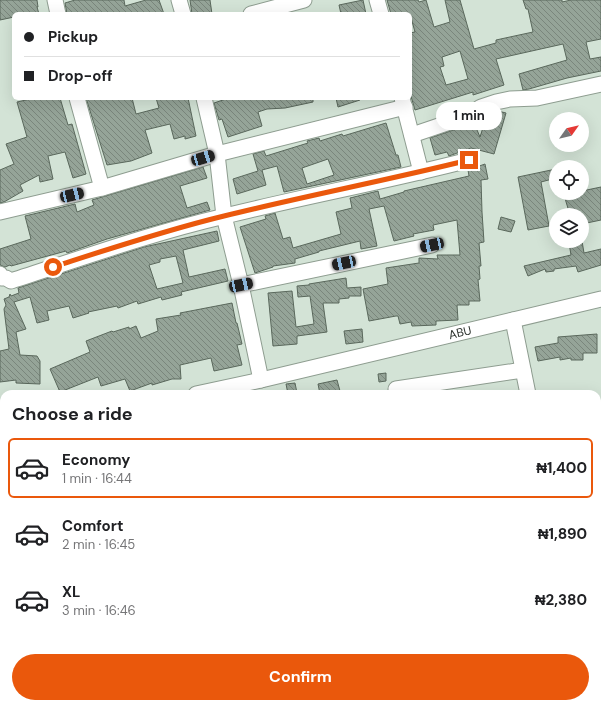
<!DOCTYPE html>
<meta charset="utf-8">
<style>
:root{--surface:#fff;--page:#f6f6f6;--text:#202124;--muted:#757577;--line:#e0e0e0;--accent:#ea580c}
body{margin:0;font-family:"DM Sans",sans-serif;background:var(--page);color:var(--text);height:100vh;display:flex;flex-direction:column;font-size:15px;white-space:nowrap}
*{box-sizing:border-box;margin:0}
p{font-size:13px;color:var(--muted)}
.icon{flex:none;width:22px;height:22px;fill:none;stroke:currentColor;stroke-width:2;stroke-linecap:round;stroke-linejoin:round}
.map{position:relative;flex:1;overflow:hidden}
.panel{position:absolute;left:0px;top:390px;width:601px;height:318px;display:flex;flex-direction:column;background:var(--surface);border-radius:12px 12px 0 0;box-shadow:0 4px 16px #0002}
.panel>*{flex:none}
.top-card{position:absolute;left:12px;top:12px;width:400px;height:88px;border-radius:6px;box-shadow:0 4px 16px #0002;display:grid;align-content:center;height:88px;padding:0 12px;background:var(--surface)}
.needle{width:26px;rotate:56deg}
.fabs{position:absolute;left:549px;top:112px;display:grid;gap:8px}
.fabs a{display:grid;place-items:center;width:40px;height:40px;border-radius:50%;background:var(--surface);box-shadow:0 4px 16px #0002;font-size:20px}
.end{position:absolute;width:18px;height:18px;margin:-9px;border:5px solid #ea580c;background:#fff;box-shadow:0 0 0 2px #fff}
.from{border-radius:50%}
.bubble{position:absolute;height:28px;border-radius:14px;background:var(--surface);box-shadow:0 4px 16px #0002;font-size:13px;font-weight:700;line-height:28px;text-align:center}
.car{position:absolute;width:12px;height:24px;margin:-12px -6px;border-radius:5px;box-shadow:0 0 3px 1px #0007;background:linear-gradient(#222 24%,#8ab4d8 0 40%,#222 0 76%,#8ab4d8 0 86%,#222 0)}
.top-card b{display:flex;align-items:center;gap:14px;height:38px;font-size:15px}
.top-card b+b{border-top:1px solid var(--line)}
.top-card i{width:10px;height:10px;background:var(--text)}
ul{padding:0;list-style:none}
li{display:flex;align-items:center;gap:12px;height:60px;margin:0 8px 6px;padding:0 4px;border:2px solid transparent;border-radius:6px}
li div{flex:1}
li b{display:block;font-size:15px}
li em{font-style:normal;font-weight:700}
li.on{border-color:var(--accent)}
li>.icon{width:36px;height:36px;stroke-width:1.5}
h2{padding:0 12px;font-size:18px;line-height:48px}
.button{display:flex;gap:8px;margin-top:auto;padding:8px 12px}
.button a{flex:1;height:46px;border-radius:24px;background:var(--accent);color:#fff;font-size:16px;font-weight:700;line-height:46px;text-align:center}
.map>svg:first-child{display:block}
</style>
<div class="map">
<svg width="601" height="708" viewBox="0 0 601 708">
<defs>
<pattern id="building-back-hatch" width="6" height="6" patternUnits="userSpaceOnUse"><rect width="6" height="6" fill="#95a498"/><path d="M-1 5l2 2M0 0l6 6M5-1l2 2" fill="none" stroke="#7a867c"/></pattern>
</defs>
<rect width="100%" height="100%" fill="#d3e3d6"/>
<path fill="url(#building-back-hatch)" stroke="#5a685c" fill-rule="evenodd" d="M0,0H37L38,7H37L39,14H14V17L0,20Z
M75,0H124L125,6L146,0H159L164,14H67L65,3Z
M190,0H210L212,14H192Z
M363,0L366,14H341L339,5Z
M387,0H418L419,2L426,0L434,27L450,22L445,0H460L474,49L496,43V40L533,32L528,9H526L523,0H562V2L571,0H601V39L586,42L590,59L601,57V71L567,78L529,89L523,90L519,74L567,60L563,44L496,59L504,85L473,95V92L415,110L410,93V33L415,32L410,14H391ZM460,51L468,79L446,85L440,67L444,66L442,57Z
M35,98H60L68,125L72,124L86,174L73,178L65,152L48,156L53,179L40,182L39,175L20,185L23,191L4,202L0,203V170L14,164L6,144L27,137L17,102Z
M86,98H132L136,114L159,108L156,98H188L196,136L185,139V136L174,139L170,124L145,130L152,153L131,161L107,165Z
M229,98H313V102L285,108L267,109L258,112L262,126L228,137L222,119L219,120L214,103Z
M336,98H360V100L338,107Z
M498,111L506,113L494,154L471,148L449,156L447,152L435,155L430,138L474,123L480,137L487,115Z
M386,123L396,155H398L401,167L284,192L277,166L262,170L266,185L237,194L233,179L258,171L253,154L264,151L266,156L308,143L307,141L319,138L320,141L342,134L343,136ZM328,159L334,175L307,184L302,168Z
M485,164L488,179L481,180L482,212L484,242L479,243L481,266H479L480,279L478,280L480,301H469V305H457L458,320L436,321V325L412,326L411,322L400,324L398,316H396L369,321L363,289L388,284L386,268L419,263V258L438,259L437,255H460L457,220L433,225L434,230L413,234L414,236L394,241L384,206L369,209L377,246L361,249L360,241L319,251V252L295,259V263L273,266V267L255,273L240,227L266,219L265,216L275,213L283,239L290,237L293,248L341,234L336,212L352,208L350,198L378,191L380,199L404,192V191L469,176L468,170Z
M203,167L207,178L180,186L187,208L207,202L210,210L107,239L67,253L66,251L11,266L10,265L5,267L0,265V249L31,239L25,216L75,204L77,212L94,205L92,200Z
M556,169V178L541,182L549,226L528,230L518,177Z
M601,187V220L582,224V215H570L564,195L574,193H582V191Z
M501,217L515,221L511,232L498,229Z
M217,231L219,241L183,250L189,277L225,269L228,281L181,292L182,295L162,300L161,297L138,304L137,301L118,308L117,306L88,312L89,313L73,318L69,306L47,311L49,320L37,323L30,297L14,302L26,329L16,332L20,355L37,356L40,361V384L16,383V380L0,382V351L9,349L4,309L6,305L4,299L9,297L10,294L11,296L19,293L18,288L144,247ZM176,256L183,283L157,289L149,265L160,262V259Z
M582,241L584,253L601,249V265L578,272L576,266L554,269V271L546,272L545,269L528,276L524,266L571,255L569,243Z
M346,278L347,288L361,287V296H349V298L339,299V303H323L327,332L297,336V344L273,346L268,293L292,291L296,327L314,324L310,296L298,297L297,286L309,285V284Z
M232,303L236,323H237L242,344L237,345L242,365L214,371L211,358L180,365L181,379H172L152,385V383L130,391L125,379L101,386L98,377L60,392L50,369L90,352L86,341L112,331L113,332L129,327V329L136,326L141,338L158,331L156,319L181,315L180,313Z
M362,329L363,342L346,344L344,331Z
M597,334V353H583V360H571V358L560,360V357L538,361L535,347L558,343V337Z
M386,373V381L379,382L378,374Z
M337,380L340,391L328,394H320L318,384Z
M295,383L297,393L288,394L286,384Z"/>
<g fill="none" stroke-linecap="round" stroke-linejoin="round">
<g stroke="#8e9d90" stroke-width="17">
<g id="minor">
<path d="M55,0L58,14"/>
<path d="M179,0L183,14"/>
<path d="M377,0L381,14"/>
<path d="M251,14L304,0"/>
<path d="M77,98L102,188"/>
<path d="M204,98L217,154L224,216L241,285L261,380"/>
<path d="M402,98L421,172"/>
<path d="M412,135L468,116L481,107L496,102L510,99L537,98L601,84"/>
<path d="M0,212L102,188L217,154L405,107"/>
<path d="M0,274L2,278H6L11,281C82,258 152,233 225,216C306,196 388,181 469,160"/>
<path d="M241,285L432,245"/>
<path d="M513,320L528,394"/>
<path d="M396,389L523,370"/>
<path id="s1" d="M196,394L261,380L601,299"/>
<path d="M0,412H4"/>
<path d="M0,500L4,497"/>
<path d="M21,704V708"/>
<path d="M165,704L166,708"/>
<path d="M588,704L589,708"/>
</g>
</g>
<use href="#minor" stroke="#fff" stroke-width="15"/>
</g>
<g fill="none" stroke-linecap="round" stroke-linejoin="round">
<path stroke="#ea580c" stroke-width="5" d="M53,267C109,249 166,230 224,216C305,196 388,180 469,160"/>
</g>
<g text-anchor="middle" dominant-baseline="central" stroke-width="4" stroke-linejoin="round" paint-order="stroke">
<g font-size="12" fill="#2b312c" stroke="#d3e3d6">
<text stroke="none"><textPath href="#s1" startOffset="271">ABU</textPath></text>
</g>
</g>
</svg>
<div class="fabs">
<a><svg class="needle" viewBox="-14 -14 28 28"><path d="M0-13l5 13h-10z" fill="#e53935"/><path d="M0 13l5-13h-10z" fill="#757577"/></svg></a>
<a><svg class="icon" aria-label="locate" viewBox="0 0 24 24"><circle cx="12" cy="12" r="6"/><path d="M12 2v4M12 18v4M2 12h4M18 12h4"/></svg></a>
<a><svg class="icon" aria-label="layers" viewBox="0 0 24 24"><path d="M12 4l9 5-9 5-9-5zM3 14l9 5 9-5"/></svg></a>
</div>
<i class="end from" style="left:53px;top:267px"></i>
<i class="end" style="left:469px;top:160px"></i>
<div class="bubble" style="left:436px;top:102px;width:66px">1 min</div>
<i class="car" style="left:203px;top:158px;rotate:74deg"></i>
<i class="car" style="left:72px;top:195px;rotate:77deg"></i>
<i class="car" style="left:432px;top:245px;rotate:258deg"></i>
<i class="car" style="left:344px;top:263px;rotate:258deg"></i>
<i class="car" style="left:241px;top:285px;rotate:78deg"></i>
<div class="top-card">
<b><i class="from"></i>Pickup</b>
<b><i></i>Drop-off</b>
</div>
<section class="panel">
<h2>Choose a ride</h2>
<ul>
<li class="on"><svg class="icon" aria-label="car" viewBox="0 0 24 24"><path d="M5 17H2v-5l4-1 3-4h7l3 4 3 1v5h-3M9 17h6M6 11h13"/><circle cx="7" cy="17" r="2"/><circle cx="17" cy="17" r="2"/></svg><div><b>Economy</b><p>1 min · 16:44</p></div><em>₦1,400</em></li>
<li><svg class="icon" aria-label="car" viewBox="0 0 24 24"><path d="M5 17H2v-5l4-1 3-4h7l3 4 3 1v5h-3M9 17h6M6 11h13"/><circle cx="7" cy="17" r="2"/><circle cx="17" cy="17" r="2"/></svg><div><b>Comfort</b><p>2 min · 16:45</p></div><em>₦1,890</em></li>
<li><svg class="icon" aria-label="car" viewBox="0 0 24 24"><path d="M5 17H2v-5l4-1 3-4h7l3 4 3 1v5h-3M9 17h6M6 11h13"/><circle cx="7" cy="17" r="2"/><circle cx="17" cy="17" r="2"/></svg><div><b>XL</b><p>3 min · 16:46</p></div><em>₦2,380</em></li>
</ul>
<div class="button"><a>Confirm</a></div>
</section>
</div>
